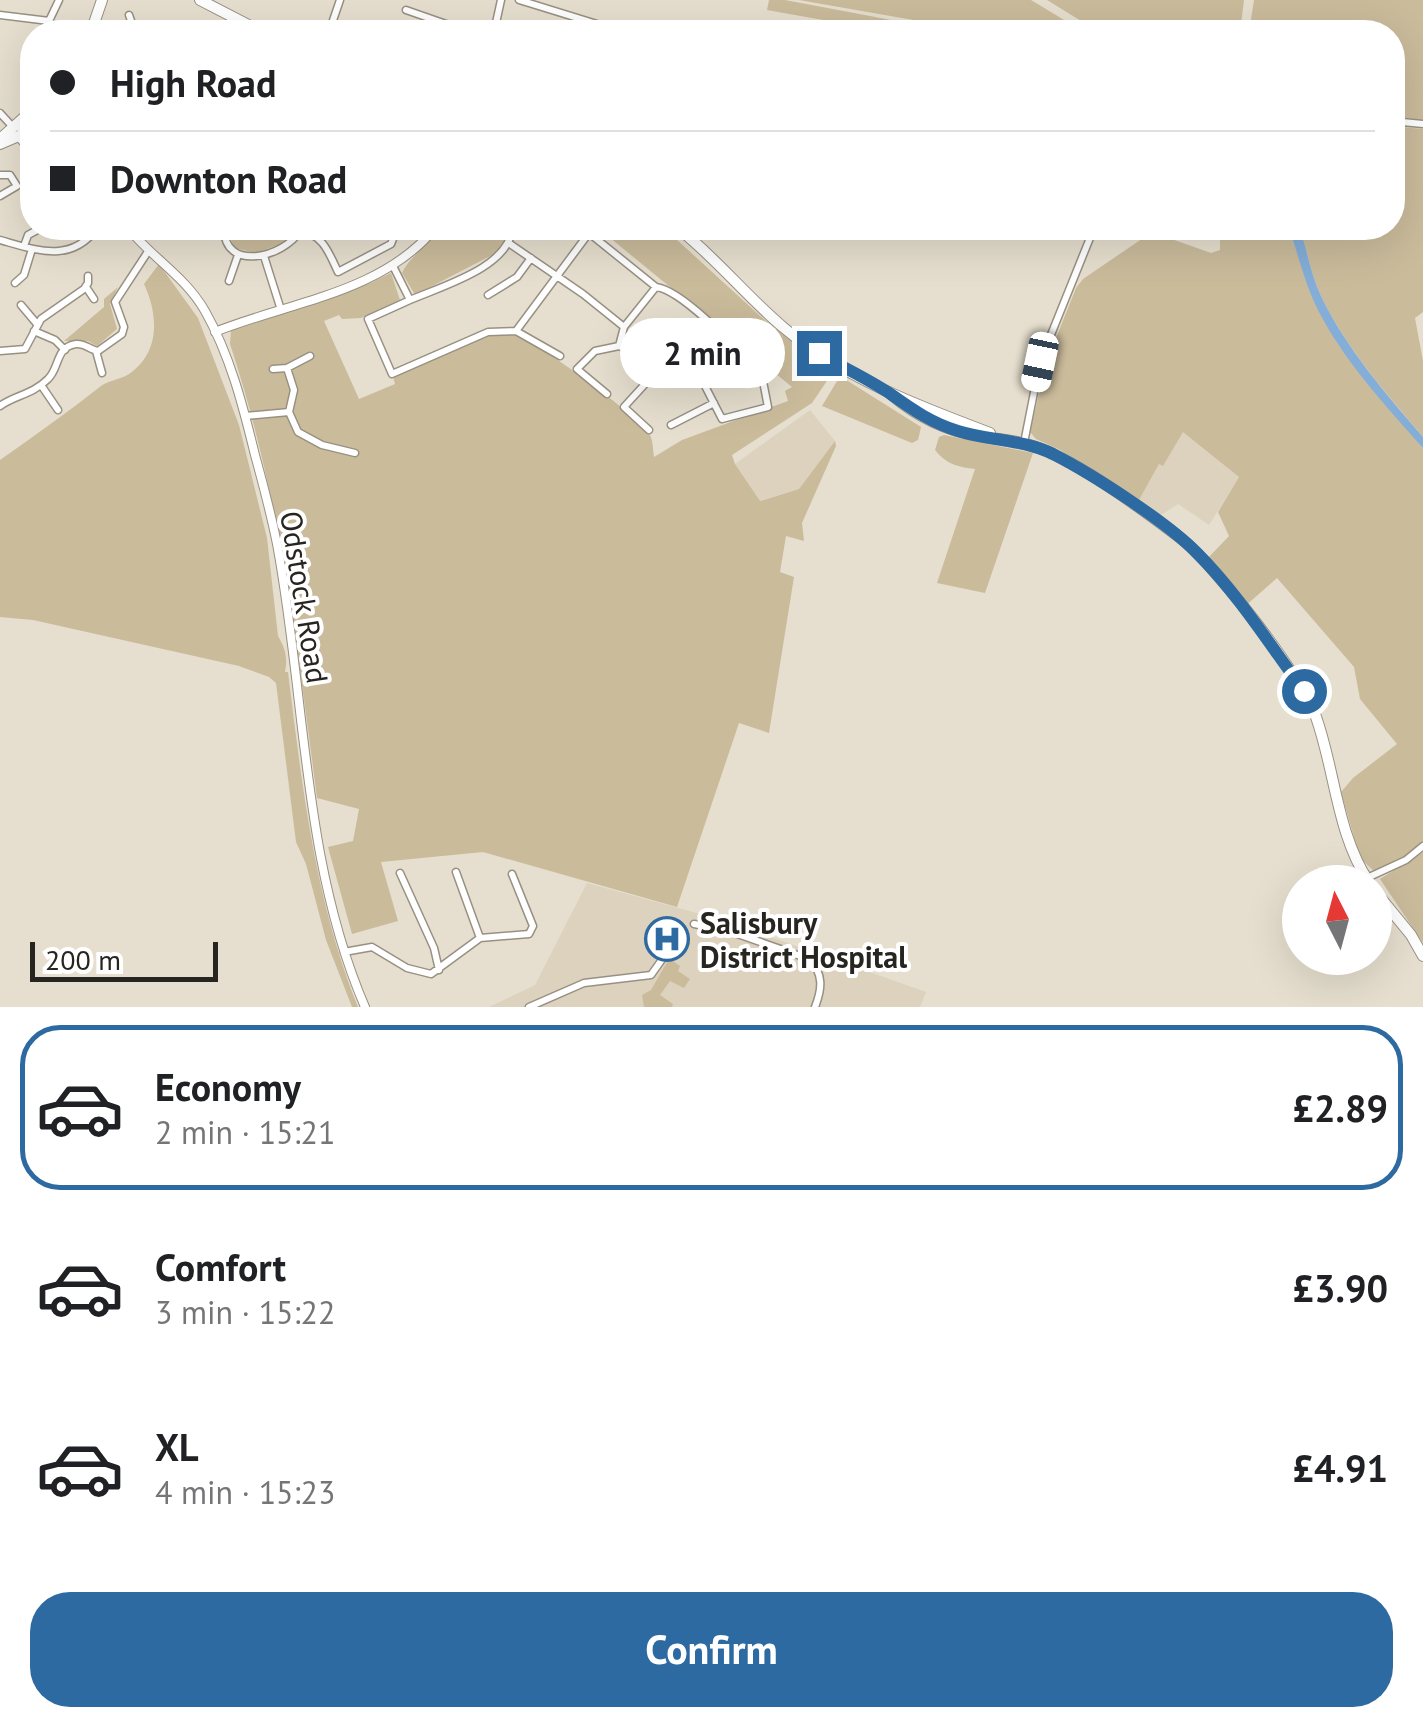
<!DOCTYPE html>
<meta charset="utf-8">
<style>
:root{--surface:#fff;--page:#f6f6f6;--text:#202124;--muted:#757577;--line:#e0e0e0;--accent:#2d6aa2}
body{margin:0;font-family:"PT Sans",sans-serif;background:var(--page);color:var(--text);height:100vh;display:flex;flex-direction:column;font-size:38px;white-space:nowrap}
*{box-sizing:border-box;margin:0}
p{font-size:32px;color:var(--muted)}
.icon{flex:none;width:55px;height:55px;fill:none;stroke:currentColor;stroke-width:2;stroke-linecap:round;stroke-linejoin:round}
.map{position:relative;height:1007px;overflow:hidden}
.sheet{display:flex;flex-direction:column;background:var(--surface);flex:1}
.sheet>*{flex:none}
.top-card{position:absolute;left:20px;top:20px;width:1385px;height:220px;border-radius:40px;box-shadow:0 10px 40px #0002;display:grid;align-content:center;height:220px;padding:0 30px;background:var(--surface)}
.needle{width:65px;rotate:354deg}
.tools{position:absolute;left:1282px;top:865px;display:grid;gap:20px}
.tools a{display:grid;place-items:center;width:110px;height:110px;border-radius:50%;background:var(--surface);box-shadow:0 10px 40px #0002;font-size:50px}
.scale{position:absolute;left:30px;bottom:25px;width:188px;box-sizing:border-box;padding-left:10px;border:5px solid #27251f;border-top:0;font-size:28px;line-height:35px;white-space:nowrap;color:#27251f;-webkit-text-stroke:8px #fff;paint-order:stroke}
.end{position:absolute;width:45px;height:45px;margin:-22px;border:12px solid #2d6aa2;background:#fff;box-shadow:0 0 0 5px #fff}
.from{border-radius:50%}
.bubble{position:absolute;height:70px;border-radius:35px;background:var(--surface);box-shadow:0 10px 40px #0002;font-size:32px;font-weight:700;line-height:70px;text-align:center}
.car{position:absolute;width:30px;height:60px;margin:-30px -15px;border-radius:12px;box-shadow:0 0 8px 2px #0007;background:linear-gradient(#fff 24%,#345 0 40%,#fff 0 76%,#345 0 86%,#fff 0)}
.top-card b{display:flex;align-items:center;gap:35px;height:95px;font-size:38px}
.top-card b+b{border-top:2px solid var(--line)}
.top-card i{width:25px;height:25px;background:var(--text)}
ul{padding:18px 0 0;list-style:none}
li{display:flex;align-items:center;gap:30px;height:165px;margin:0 20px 15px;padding:0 10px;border:5px solid transparent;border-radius:40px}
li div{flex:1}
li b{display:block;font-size:38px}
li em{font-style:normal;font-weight:700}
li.selected{border-color:var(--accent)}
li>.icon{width:90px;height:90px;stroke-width:1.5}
.action{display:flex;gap:20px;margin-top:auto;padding:20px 30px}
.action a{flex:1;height:115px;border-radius:40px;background:var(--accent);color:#fff;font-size:40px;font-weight:700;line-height:115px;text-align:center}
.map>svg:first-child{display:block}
</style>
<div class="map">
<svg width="1423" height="1007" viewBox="0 0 1423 1007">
<rect width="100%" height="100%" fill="#e6dfcf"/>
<path fill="#ddd2bd" d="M810,410L835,441L799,489L759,501L735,464Z
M1183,431L1239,477L1209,525L1178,504L1161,515L1139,500L1159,463L1163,466Z
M587,883L726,921L926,992L920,1007H489L535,985Z"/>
<path fill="#cabb9b" d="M769,0H785L955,32H890L767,10Z
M799,0H1031L1084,32H962L936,24Z
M1047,0H1244L1240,32H1099Z
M1254,0H1423V120L1393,116L1392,32H1249Z
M1393,126L1423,129V312L1415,318L1423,361V437C1386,393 1346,348 1321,296C1311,275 1307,250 1300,228H1392Z
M227,228H294L286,242L256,253L234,248Z
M442,228H507L506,239L498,252L415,295L402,273C408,259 431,241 442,228Z
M598,228H664L769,324L833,372L812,403L732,455L735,464L760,501L799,489L835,441L836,446L802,523L804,541L786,536L780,572L794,577L769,733L739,723L677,907L483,852L381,862L398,921L352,934L328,847L353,841L359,809L317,798C297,644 279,492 230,344L231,330L371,283L391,273L400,300L361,318L342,319L339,315L324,321L359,399L395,384L393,377C422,364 477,331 507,333C528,334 639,416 650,435C653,441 653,450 654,457L682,440L788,401L785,391L792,387Z
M1220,228H1289L1306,281L1338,344L1423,448V845L1404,858L1375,872L1360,858L1341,792L1353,778L1397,744L1360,699L1354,667L1277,578L1244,607L1209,557L1229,536L1218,512L1239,477L1183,432L1163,466L1159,464L1139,500L1060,450L1036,439L1030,432L1046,363L1076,288L1083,279L1152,232L1211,253L1220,250Z
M159,264L198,318L239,425L267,538L278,636C285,648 288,657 285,672H288C302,786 315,900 358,1007H352L326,940L306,864L296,842L276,683L269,677L239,666L33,620L0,617V460C34,436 68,412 101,386C109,380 120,380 129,374C161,352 158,314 144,284Z
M118,287L110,304L117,329L97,346L88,341H64L104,307V299Z
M840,376L921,427L918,440L912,443L822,406Z
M944,435L1033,453L985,593L937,583L975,469C958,467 946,464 935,450L939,437Z
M1423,852V943L1380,879Z
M681,938L685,941L673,961L680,966L678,971L690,979L684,988L670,981L660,995L673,1004L672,1007H644L642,995L651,990Z"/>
<path fill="#84aed7" d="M1289,228H1300C1307,250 1311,275 1321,296C1346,348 1386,394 1423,437V448C1385,405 1344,361 1318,310C1305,284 1298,255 1289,228Z"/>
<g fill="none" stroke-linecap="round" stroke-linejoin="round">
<g stroke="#989183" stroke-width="9">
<path id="minor" d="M519,0L597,24L610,32
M406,10L469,32
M0,15L49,21
M129,15L135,32
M47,32L49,21L59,0
M329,32L340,0
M494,32L501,0
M0,113L12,126
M1392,121L1423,124
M0,175H10L17,186L0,196
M224,228C224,273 284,257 300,231C323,234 329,253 338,272L391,244L393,239L384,228
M0,240C36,250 71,264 97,228
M510,244L583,294L624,327
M24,246L28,235L41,228
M264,256L281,310
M393,266L410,300C442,286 510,267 512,228
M229,281L238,255
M15,283L24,275L32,249
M86,287L94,299
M488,295L517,277L531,258
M410,300L368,319L392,374L488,332L516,331L589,233L656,287C682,290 735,347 754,367
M21,305L37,324
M34,331L55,340L65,350
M516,331L560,356
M619,346L630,351L656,372L624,407L649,430
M0,351L25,349L41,319L84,289L88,283V276
M96,351L102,373
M674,357L704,384L722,419L768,407L762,376
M287,368L310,356
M273,369L287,368L294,390L289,412L298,432L322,445L355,453
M656,372C675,360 688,336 703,319
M41,385L58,410
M607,394L577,369L595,351L619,346L624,327L656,287
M0,406C15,395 32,395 48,379C60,368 55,347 76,344C85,343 90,350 98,351L122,334L124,327L115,302L149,250
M245,416L289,412
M671,425L714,403
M1024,443L1040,362L1094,228
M456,872L480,938
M400,873L434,948L439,970
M1367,878L1406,860L1423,846
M694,924L726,930L809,959C824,974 822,989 815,1007
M344,952L372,947L407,968L431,974L480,938L529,934L533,926L512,874
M529,1007L584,983L651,975L680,934"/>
</g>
<g stroke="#989183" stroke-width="10">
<path id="tertiary" d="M19,137L32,152
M128,228C152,258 185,276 205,311C230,355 243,406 255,455C263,484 271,514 277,544C306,698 302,861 365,1007
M215,332C289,302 382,293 435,228"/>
</g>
<g stroke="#989183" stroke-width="12">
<path id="trunk" d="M200,0L262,32
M91,32L102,0
M0,139L28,114
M0,144L21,135L32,110
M678,228C716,258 747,297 784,328C844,378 918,406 990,433
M892,395C916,416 947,431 979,436C1000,440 1019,440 1039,448C1083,465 1141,508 1179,537C1213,562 1303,678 1316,717C1335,770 1337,835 1369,882
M1375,891L1411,935L1423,956"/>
</g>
<use href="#minor" stroke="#fff" stroke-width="6"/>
<use href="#tertiary" stroke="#fff" stroke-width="8"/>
<use href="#trunk" stroke="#fff" stroke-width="10"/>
</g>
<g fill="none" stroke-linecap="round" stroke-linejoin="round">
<path stroke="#2d6aa2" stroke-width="12" d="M819,353C843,368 869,379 892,395C913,410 932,423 958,431C990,441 1022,439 1053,454C1092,474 1167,522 1197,553C1238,594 1270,645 1304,691"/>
</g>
<defs>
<g id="hospital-ring" transform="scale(2.25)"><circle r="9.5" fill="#fff" stroke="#2d6aa2" stroke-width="1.5"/><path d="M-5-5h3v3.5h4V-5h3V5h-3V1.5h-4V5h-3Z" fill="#2d6aa2"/></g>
</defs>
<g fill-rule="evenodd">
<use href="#hospital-ring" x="667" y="939"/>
</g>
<g text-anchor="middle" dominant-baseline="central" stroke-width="8" stroke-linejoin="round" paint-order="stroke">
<g font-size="30" fill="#27251f" stroke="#fff">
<text transform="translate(305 597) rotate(81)">Odstock Road</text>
</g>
<g font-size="30" font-weight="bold" fill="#27251f" stroke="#fff" text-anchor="start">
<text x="700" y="922">Salisbury<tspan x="700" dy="34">District Hospital</tspan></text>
</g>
</g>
</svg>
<div class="tools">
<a><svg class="needle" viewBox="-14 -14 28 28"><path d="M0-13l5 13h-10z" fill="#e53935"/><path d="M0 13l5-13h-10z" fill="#757577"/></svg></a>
</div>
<div class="scale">200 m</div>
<i class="end from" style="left:1304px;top:691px"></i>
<i class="end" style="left:819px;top:353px"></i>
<div class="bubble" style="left:620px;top:318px;width:165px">2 min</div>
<i class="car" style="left:1040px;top:362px;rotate:192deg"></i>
<div class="top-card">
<b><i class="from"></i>High Road</b>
<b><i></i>Downton Road</b>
</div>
</div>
<section class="sheet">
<ul>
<li class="selected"><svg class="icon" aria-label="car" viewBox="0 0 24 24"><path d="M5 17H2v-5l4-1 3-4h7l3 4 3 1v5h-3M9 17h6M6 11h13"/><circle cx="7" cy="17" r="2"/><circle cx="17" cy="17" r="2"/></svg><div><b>Economy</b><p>2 min · 15:21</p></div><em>£2.89</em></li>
<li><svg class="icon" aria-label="car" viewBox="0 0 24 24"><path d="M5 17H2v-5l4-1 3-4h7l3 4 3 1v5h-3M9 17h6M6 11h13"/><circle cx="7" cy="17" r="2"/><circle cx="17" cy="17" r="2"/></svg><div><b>Comfort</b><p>3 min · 15:22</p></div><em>£3.90</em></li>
<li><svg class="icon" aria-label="car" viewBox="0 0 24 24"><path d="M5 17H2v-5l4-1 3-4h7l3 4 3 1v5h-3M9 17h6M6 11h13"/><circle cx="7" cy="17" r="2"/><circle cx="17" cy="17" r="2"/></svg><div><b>XL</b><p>4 min · 15:23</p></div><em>£4.91</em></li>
</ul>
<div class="action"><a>Confirm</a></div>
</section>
